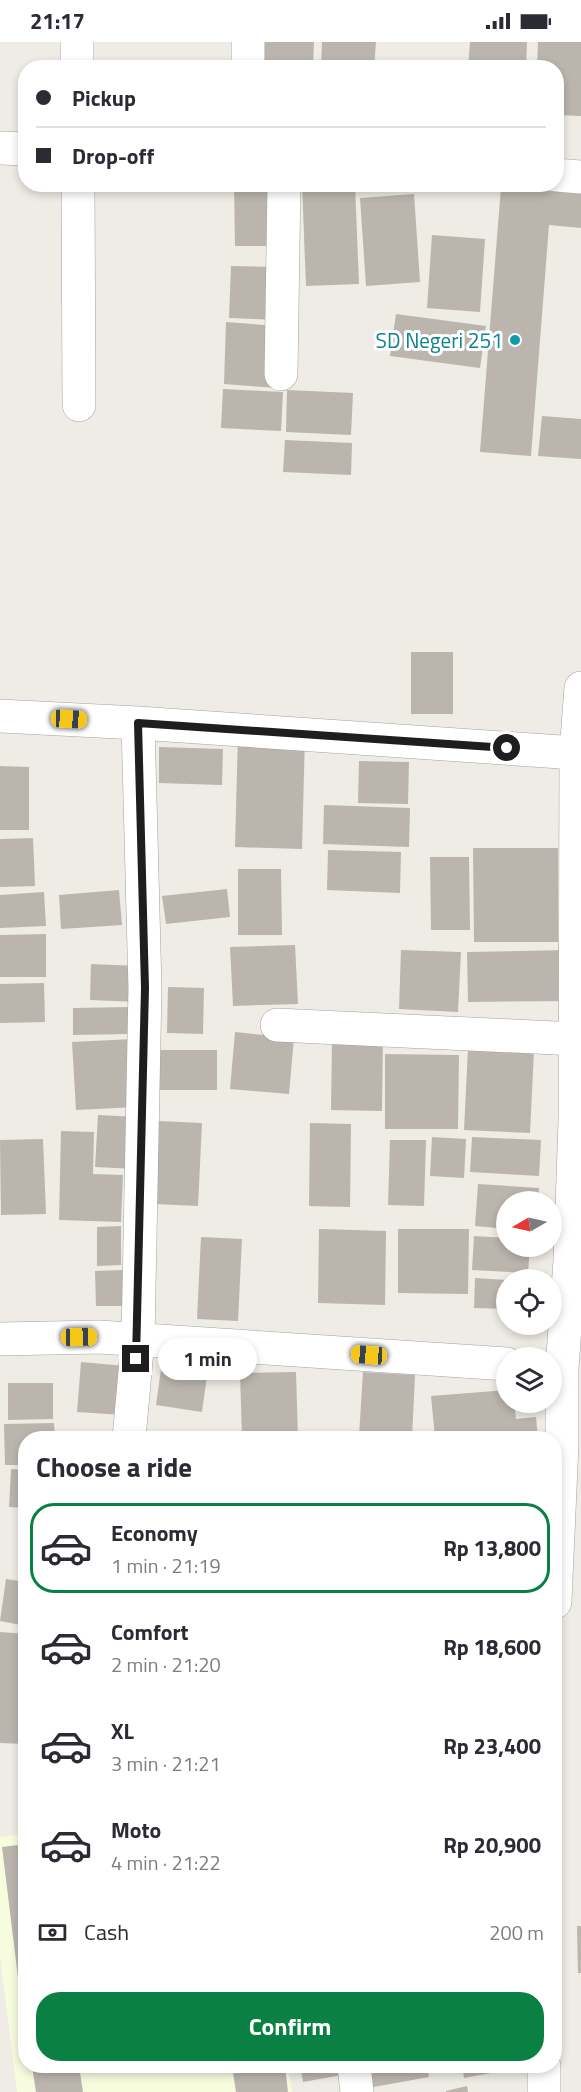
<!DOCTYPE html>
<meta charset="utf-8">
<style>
:root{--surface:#fff;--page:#f2f2f3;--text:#2b2b33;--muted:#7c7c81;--line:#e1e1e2;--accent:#0b8043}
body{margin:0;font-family:"Titillium Web",sans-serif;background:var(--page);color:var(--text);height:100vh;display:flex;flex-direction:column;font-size:22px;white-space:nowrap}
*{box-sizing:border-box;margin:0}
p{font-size:20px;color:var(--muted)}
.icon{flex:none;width:33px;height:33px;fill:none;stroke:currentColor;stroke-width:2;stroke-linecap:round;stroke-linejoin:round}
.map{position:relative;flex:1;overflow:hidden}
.panel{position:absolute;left:18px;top:1389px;width:544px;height:642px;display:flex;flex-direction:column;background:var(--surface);border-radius:24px;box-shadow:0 3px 9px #0003}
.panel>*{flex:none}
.hud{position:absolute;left:18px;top:18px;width:546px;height:132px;border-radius:24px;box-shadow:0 3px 9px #0003;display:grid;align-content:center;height:132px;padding:0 18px;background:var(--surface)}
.needle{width:39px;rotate:261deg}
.controls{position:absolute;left:496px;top:1149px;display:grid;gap:12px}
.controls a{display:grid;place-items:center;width:66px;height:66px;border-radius:50%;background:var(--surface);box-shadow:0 3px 9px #0003;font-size:30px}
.end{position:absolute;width:27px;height:27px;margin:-14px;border:8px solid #1e1e1e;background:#fff;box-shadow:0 0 0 3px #fff}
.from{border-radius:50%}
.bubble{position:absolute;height:42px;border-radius:21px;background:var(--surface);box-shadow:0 3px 9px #0003;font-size:20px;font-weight:700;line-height:42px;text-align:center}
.car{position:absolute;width:18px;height:36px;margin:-18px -9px;border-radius:8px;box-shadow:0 0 4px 2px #0007;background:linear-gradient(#f5c518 24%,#345 0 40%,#f5c518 0 76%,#345 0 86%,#f5c518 0)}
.hud b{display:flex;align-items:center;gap:21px;height:57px;font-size:22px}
.hud b+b{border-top:2px solid var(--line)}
.hud i{width:15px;height:15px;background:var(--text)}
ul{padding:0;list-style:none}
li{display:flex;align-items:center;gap:18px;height:90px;margin:0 12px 9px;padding:0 6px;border:3px solid transparent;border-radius:24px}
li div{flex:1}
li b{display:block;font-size:22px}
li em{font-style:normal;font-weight:700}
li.current{border-color:var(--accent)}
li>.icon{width:54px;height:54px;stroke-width:1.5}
h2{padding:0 18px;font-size:27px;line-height:72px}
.pay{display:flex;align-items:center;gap:15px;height:66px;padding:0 18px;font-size:22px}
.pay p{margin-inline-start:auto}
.action{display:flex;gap:12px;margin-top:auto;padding:12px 18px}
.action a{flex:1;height:69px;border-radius:24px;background:var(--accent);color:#fff;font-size:24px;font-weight:700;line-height:69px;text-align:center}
.status{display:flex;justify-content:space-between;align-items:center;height:42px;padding:0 30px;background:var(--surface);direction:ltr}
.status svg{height:16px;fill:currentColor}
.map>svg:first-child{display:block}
</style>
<div class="status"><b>21:17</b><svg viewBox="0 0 49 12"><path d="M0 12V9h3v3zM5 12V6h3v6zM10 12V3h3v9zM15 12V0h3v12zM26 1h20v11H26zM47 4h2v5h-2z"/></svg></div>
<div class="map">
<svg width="581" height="2050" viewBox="0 0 581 2050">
<rect width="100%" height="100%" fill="#eeece4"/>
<path fill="#f8fcdf" d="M25,1792L26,2024H288L292,2050H17L0,1915V1795Z"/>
<path fill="#bbb5ae" d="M265,0H314L313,26H263Z
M322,0H376L374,26H321Z
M470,0H527L526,26H468Z
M538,0H581V74L556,73V26H537Z
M234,142H280L281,204H235Z
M302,142H355L359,242L306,244Z
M501,145L581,152V186L549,183L531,414L480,410Z
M414,152L420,240L366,244L360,156Z
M432,193L485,197L480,270L427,266Z
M231,224L280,225L279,278L229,276Z
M396,272L486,284L480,326L390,314Z
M226,280L278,284L276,346L224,342Z
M223,347L283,350L281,389L221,386Z
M287,348L353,351L351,393L286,390Z
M542,374L581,377V417L538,414Z
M285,398L352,401L351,433L283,430Z
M411,610H453V672H411Z
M238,692L305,694L302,807L235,805Z
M159,705L223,707L222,743L159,741Z
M359,719L409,720L408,762L358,761Z
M0,724L29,725V788H0Z
M324,763L410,766L409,805L323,802Z
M33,796L35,844L0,845V797Z
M473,806H558V900H474Z
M328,808L401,810L400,851L327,848Z
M430,815H469L470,888H431Z
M238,827H281L282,893H238Z
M227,847L230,875L166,882L162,854Z
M119,848L122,883L61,887L59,853Z
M44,850L46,884L0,886V853Z
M46,892V935H0V893Z
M295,903L298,962L233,964L230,905Z
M401,908L461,910L458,970L399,967Z
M567,908V959L468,960L467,910Z
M91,922L139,924L138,960L90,958Z
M44,941L45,980L0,981V942Z
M168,945L204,946L203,992L167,991Z
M130,965V992L73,993V966Z
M235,990L294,996L289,1052L230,1047Z
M332,996L383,997L382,1069L331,1068Z
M133,997L137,1065L76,1068L72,1000Z
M468,1006L534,1009L530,1091L464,1088Z
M155,1008H217V1048H155Z
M385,1012L459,1013L458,1087H385Z
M98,1073L138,1075L136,1127L95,1125Z
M158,1079L202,1081L198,1164L155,1162Z
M310,1081L351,1082L350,1165L309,1164Z
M61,1089L94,1090L93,1132L123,1133L121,1180L59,1178Z
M432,1095L466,1097L464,1136L430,1134Z
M472,1095L541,1098L539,1134L470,1130Z
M43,1097L46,1172L1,1173L0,1098Z
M390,1098H426L424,1164L388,1163Z
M478,1142L539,1146L538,1160H507V1187L475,1184Z
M121,1184V1223L97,1224V1185Z
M319,1187L386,1189L385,1263L318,1261Z
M398,1187H469L468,1252L398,1251Z
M474,1194L507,1196V1204H530L528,1231L472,1228Z
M201,1195L242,1197L238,1279L197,1277Z
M123,1228L124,1264H96L95,1229Z
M475,1236L507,1238V1267L474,1266Z
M163,1313L209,1319L202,1370L156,1363Z
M81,1320L126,1324L123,1373L77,1370Z
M296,1330L298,1395L242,1396L240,1331Z
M363,1330L415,1333L412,1396L359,1394Z
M8,1341H53V1377L8,1378Z
M507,1348V1360H514L516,1377L536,1375L538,1396H435L431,1354Z
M54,1381L55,1396H26V1423H5L4,1382Z
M152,1393L202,1395V1396H151Z
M11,1427L26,1428V1466L9,1465Z
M6,1537L26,1540V1584L0,1579Z
M0,1590L26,1592V1702L0,1701Z
M26,1802V1968H22L2,1805Z
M577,1884H581V1931H578Z
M32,2024H79L83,2050H36Z
M232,2024H285L288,2050H236Z
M300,2024H341L342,2033L303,2040Z
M352,2024H427L429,2035L357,2048Z
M462,2024H524V2025L464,2036Z
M467,2044L468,2050H446V2049Z"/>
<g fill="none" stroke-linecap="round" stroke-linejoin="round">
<g stroke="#a2a2a2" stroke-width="34">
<path id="street" d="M77,0V26
M248,26V0
M0,106L26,107
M556,133L581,135
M78,142L79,363
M281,332L284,142
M0,674L138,681L576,711
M277,983L577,997
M0,1297L99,1295L507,1322
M129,1396L138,1297L145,946L138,681
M555,1560L562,1402V1326L570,1219L575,1079L576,711L581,646
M354,2024L357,2050
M544,2050V2024"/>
</g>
<use href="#street" stroke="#fff" stroke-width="33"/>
</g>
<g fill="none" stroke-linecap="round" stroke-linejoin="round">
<path stroke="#1e1e1e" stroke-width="8" d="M136,1317L145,946L138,681L507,706"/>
</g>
<circle fill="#0f9aa8" stroke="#fff" stroke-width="2" cx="515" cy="298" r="6"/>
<g text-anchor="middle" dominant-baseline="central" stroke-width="6" stroke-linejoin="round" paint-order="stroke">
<g font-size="21" fill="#0d838f" stroke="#fff" text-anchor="end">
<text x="503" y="298">SD Negeri 251</text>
</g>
</g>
</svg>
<div class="controls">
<a><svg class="needle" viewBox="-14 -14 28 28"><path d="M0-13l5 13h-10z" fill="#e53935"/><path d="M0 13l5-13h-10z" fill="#7c7c81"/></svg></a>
<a><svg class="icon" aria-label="locate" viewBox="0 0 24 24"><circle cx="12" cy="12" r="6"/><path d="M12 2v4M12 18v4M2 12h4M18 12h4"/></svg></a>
<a><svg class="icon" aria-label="layers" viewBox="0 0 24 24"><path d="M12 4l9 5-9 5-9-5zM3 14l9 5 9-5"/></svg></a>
</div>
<i class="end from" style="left:507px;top:706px"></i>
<i class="end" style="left:136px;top:1317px"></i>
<div class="bubble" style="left:158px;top:1296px;width:99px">1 min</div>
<i class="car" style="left:69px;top:677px;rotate:93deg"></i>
<i class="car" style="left:79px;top:1295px;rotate:89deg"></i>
<i class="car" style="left:369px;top:1313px;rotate:274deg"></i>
<div class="hud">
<b><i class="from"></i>Pickup</b>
<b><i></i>Drop-off</b>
</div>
<section class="panel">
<h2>Choose a ride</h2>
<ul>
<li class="current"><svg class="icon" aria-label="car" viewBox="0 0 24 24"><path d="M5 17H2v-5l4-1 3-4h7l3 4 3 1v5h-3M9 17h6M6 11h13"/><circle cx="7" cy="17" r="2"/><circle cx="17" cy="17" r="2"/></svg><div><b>Economy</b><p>1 min · 21:19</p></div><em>Rp 13,800</em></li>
<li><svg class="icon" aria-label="car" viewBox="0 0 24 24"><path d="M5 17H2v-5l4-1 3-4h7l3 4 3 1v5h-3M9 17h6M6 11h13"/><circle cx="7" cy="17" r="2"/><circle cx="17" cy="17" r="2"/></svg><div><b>Comfort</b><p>2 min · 21:20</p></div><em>Rp 18,600</em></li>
<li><svg class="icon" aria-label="car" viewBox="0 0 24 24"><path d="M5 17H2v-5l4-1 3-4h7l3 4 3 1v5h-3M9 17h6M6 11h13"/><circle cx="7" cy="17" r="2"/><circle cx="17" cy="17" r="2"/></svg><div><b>XL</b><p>3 min · 21:21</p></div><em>Rp 23,400</em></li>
<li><svg class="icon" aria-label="car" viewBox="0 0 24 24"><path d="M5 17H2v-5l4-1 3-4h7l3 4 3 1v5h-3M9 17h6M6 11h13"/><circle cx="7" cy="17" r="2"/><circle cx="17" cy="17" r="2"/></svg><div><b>Moto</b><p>4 min · 21:22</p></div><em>Rp 20,900</em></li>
</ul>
<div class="pay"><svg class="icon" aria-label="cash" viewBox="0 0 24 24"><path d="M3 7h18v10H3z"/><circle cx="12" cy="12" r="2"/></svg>Cash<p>200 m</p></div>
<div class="action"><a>Confirm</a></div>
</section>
</div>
